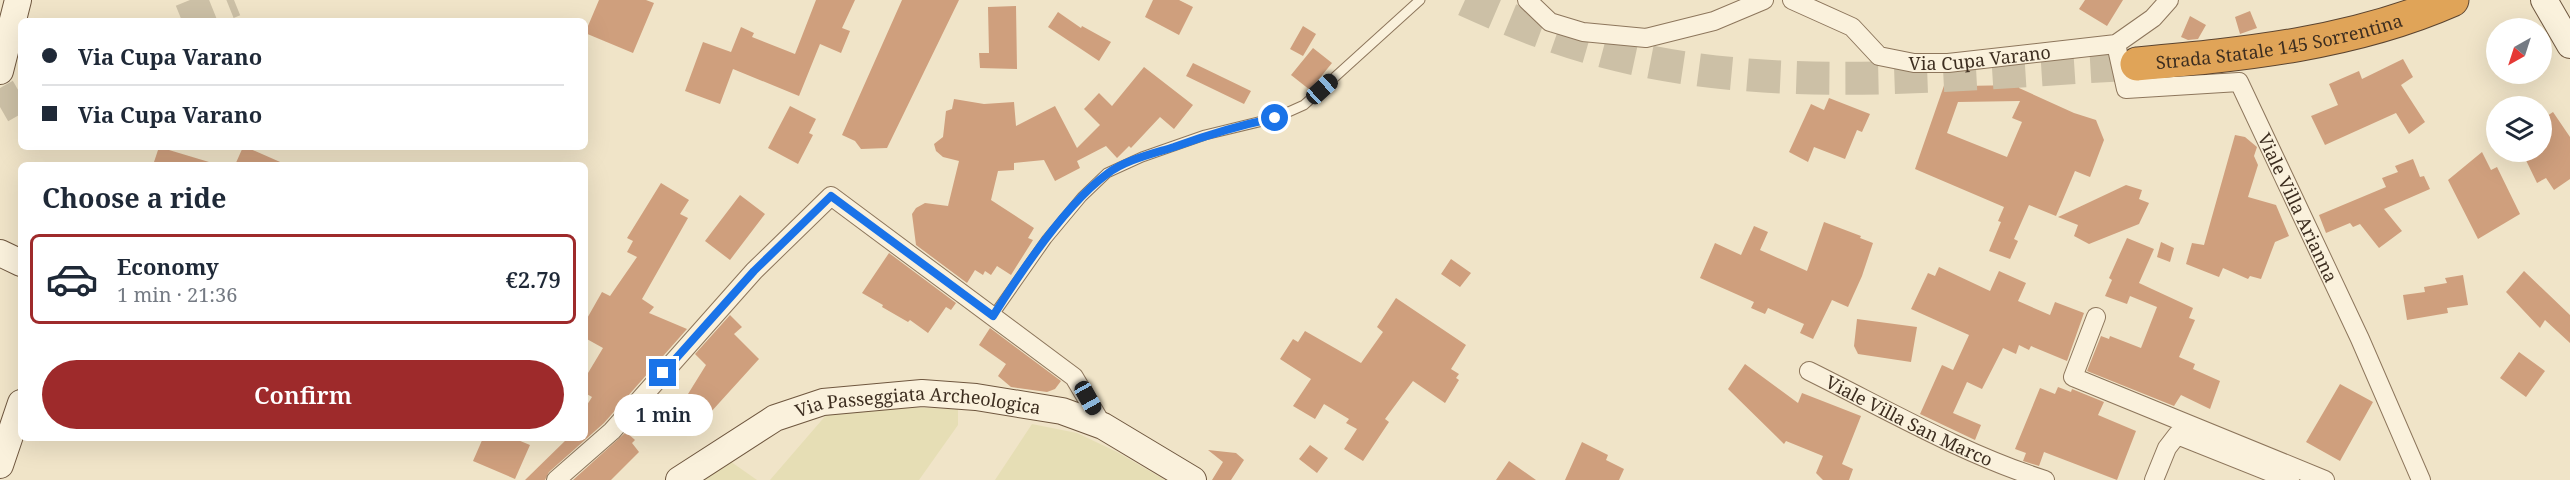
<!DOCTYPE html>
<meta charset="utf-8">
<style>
:root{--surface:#fff;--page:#f6f6f7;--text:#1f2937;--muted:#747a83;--line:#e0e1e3;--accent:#9e2a2b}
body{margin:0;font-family:"Noto Serif",serif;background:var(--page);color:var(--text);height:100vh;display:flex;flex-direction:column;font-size:22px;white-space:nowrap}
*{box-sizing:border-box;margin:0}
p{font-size:20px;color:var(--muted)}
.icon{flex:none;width:33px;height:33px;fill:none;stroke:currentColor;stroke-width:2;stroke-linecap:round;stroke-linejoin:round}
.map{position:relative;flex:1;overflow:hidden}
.drawer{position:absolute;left:18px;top:162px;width:570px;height:279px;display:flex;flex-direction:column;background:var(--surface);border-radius:9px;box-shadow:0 6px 24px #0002}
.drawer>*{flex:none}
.guide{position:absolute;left:18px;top:18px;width:570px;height:132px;border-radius:9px;box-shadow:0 6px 24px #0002;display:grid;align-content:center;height:132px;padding:0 24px;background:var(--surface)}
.needle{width:39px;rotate:219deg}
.tools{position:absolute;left:2486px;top:18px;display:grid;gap:12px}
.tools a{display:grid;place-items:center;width:66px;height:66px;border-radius:50%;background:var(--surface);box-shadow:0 6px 24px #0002;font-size:30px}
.end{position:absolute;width:27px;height:27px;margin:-14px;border:8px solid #1a73e8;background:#fff;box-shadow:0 0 0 3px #fff}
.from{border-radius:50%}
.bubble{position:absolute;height:42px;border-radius:21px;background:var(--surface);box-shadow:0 6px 24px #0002;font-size:20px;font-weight:600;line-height:42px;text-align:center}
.car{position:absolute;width:18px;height:36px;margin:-18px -9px;border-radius:8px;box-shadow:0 0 4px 2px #0007;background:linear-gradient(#222 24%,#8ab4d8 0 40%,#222 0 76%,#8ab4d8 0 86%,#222 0)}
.guide b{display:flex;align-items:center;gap:21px;height:57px;font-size:22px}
.guide b+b{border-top:2px solid var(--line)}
.guide i{width:15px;height:15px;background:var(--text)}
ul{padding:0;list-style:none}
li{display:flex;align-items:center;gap:18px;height:90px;margin:0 12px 9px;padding:0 12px;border:3px solid transparent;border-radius:9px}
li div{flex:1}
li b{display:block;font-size:22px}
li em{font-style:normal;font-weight:600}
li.active{border-color:var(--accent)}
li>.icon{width:54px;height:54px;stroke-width:1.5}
h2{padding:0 24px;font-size:27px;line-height:72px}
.action{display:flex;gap:12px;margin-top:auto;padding:12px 24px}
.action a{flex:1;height:69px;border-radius:36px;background:var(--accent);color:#fff;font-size:24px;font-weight:600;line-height:69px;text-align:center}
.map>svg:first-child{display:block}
</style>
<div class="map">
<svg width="2570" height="480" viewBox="0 0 2570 480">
<rect width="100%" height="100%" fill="#f0e4c8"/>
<path fill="#e6deb5" d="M873,406L958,409V425L919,480H770L827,414Z
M1032,424L1077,433L1117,452L1165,480H995Z
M727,459L757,480H699Z"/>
<path fill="#cf9f7d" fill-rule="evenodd" d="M599,0H646L654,3L633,53L585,33Z
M816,0H855L842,28L850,31L841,53L820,44L799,96L733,69L720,104L685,91L703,42L731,52L741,27L754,33L752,37L795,54Z
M902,0H959L887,148L861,149L855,141L842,135Z
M1153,0H1179L1193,7L1179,35L1145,17Z
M2085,0H2123L2107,26L2079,9Z
M1016,6L1017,69L980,68L979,53H989L988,7Z
M2250,11L2257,28L2240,34L2235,17Z
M1058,12L1081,28L1082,26L1111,42L1099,61L1048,27Z
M2190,16L2206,25L2198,39L2188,40L2181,37Z
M1303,26L1316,34L1303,56L1290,49Z
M1313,48L1332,63L1310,90L1291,75Z
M2403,59L2413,77L2401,85L2425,122L2409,134L2396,113L2325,145L2311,116L2338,105L2329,84L2359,71L2362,79Z
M1193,63L1251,91L1244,104L1186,76Z
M1144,67L1193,105L1174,129L1160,117L1131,148L1129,146L1117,158L1106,146L1077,161L1080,168L1055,181L1044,160L1014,163V170L998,171L991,200L1034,228L1028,238L1033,240L1011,275L997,266L991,275L985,271L983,275L975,270L967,283L916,245L912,214L916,208L925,203L948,206L959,161L943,157L936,151L934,144L943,137L946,111L952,109L954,99L984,104L1014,102L1016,126L1055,106L1077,148L1100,125L1084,109L1099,93L1112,106Z
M1968,72L1963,86L2019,85V88L2074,113L2096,120L2104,140L2090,177L2075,171L2056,216L2029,205L2014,239L2018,241L2010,259L1989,251L2001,222L1998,221L2004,207L1915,169L1948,74ZM2020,101L2012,118L2022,122L2007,157L1947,133L1958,102Z
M1829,98L1870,114L1862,132L1857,130L1845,159L1814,147L1808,162L1789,152L1811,104L1824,110Z
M790,106L816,119L809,133L813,135L798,164L768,148Z
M2553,112L2570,137V179L2554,190L2546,178L2537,183L2522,152H2541V120Z
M2235,135L2245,137L2257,147L2254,156L2258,165L2248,197L2276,205L2289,236L2275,242L2261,279L2250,276L2248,279L2223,268L2219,277L2186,264L2192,243L2204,245Z
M159,147L209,162L208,165H153Z
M243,147H246L287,165H235Z
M2482,152L2491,170L2497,167L2520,214L2478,239L2448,180Z
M2413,159L2420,177L2424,176L2430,189L2384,209L2402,231L2379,248L2360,224L2353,227L2350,223L2326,233L2319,215L2386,187L2382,178L2398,172L2395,166Z
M661,183L689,200L680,214L688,218L642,299L654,307L649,313L687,329L604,423L549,472L545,480H525L568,438H585V408L592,397L585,393V378L603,348L585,338V322L602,292L610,296L637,257L627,252L633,241L627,238Z
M2126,185L2142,190L2139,199L2149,203L2139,224L2089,244L2074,236L2078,225L2058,217Z
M740,195L765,214L730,260L705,241Z
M1824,222L1861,236L1860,238L1873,243L1862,276L1848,307L1832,300L1813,339L1800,333L1804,324L1768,308L1765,314L1751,308L1754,302L1700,278L1715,243L1741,255L1754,226L1768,232L1760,250L1807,271Z
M2127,238L2154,249L2139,283L2193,308L2189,318L2195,320L2179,357L2195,364L2193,369L2220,381L2210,409L2181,395L2174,406L2087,371L2101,336L2109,339L2110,336L2141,348L2157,307L2130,296L2127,304L2105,296L2112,280L2109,278Z
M2161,242L2174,248L2170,262L2157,257Z
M889,253L956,303L951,310L946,307L928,333L910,320L908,322L882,307L883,305L862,293Z
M1451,259L1471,273L1460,287L1441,274Z
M1939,267L1990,291L1999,271L2026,283L2018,301L2050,315L2055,302L2084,313L2067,361L2031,346L2029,350L2019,345L2016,354L2003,348L1982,389L1967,382L1953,413L1981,425L1975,440L1920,414L1942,365L1953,370L1969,335L1911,309L1928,273L1935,276Z
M2524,271L2570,315V343L2545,320L2540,328L2506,292Z
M2463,275L2468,305L2447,308L2448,313L2407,320L2403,295L2425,292L2424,287L2447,283L2445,278Z
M1396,298L1466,345L1451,369L1459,374L1456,378L1459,380L1445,403L1413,381L1385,419L1389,422L1363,461L1344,449L1357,429L1346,423L1349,419L1324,404L1315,419L1293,406L1311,379L1280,359L1293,339L1298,342L1305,331L1361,363L1383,332L1377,327Z
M730,315L742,327L734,334L759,359L710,413L688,394L706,365L695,354Z
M1857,319L1917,327L1911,362L1858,354L1854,346Z
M990,328L1061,381L1055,389L1047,392L1011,387L998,376L1006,364L979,345Z
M2519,352L2545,371L2526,397L2500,378Z
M1745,364L1798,403L1802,393L1861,416L1842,464L1853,469L1849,480H1823L1816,473L1823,456L1786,441L1784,444L1728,389Z
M2340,384L2373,402L2340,461L2306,442Z
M2058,387L2071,392L2072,389L2104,402L2098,415L2136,431L2117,480L2044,452L2039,466L2023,461L2026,453L2015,449L2040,388L2055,394Z
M626,432L635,440L632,443L639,452L611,480H573Z
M483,438H513L530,445L515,479L473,461Z
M1582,442L1608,455L1606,460L1624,469L1619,480H1565Z
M1310,445L1328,458L1317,473L1299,459Z
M1208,450L1236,453L1244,460L1231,480H1212L1223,462Z
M1509,461L1536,480H1496Z"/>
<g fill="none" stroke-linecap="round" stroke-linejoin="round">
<path stroke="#ccc0a6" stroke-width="33" stroke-dasharray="33 16" stroke-linecap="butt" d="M1465,0C1509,20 1555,39 1602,51C1775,97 1960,73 2137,64
M182,21L234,0
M0,107L21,95"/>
<g stroke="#8d765c" stroke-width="11">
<path id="lane" d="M993,316L1047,239L1082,197L1107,173L1142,157L1205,135L1275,118L1304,105L1420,0"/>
</g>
<g stroke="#8d765c" stroke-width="20">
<g id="street">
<path d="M1527,0L1550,22L1583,32L1646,38L1714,21L1764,0"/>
<path id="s1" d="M1792,0L1852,27L1879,56L1914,63H1948L2116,44L2153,18L2169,0"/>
<path id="s2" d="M2116,44L2126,89L2239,82L2360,339L2421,480"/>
<path d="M2096,317L2073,377L2325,480"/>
<path id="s3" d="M1809,371C1886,409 1963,454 2045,480"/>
<path d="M556,480L612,431L754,271L831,196L1074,377L1103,426"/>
<path d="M2154,480L2167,448L2177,435L2290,480"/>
</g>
</g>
<g stroke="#6f573f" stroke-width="28">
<g id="secondary">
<path d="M2544,0L2570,45"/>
<path d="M0,71L18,0"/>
<path d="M0,253L21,263"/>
<path d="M0,465L21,403"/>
<path id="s4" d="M679,480L775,418L823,402L922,393L976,397L1062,411L1103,426L1193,480"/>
</g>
</g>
<g stroke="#5b4430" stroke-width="35">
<g id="highway">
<path id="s5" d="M2137,64C2244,54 2352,44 2452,0"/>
</g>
</g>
<use href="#lane" stroke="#faf1dc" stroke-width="9"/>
<use href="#street" stroke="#faf1dc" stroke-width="18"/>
<use href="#secondary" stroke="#faf1dc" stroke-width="26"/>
<use href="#highway" stroke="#e0a458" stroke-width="33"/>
</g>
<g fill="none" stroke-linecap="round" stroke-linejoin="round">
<path stroke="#1a73e8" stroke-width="8" d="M663,373L754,271L831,196L993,316C1020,273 1066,204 1107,174C1125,160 1152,154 1174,147C1207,135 1240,125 1275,118"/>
</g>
<g text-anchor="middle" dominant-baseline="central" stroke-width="6" stroke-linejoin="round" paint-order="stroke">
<g font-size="18" fill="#3d2e20" stroke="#f7eed8">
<text stroke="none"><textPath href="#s5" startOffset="144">Strada Statale 145 Sorrentina</textPath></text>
<text stroke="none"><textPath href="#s1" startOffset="207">Via Cupa Varano</textPath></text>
<text stroke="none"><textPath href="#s2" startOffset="298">Viale Villa Arianna</textPath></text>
<text stroke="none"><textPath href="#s4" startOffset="260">Via Passeggiata Archeologica</textPath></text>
<text stroke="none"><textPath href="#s3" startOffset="112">Viale Villa San Marco</textPath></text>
</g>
</g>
</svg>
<div class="tools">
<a><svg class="needle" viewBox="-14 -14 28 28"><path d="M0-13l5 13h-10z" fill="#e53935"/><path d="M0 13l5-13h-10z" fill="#747a83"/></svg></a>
<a><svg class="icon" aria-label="layers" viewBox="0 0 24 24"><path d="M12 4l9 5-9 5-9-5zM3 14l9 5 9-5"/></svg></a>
</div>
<i class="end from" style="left:1275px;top:118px"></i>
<i class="end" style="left:663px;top:373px"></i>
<div class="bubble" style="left:614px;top:394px;width:99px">1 min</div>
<i class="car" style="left:1322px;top:89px;rotate:48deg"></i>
<i class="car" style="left:1088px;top:398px;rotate:151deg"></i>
<div class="guide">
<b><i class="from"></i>Via Cupa Varano</b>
<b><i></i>Via Cupa Varano</b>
</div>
<section class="drawer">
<h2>Choose a ride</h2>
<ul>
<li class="active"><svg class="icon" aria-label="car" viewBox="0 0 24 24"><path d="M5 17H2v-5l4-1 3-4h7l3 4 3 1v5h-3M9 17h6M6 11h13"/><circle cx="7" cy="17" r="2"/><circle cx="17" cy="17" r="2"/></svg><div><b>Economy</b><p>1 min · 21:36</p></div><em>€2.79</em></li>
</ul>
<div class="action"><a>Confirm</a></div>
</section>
</div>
